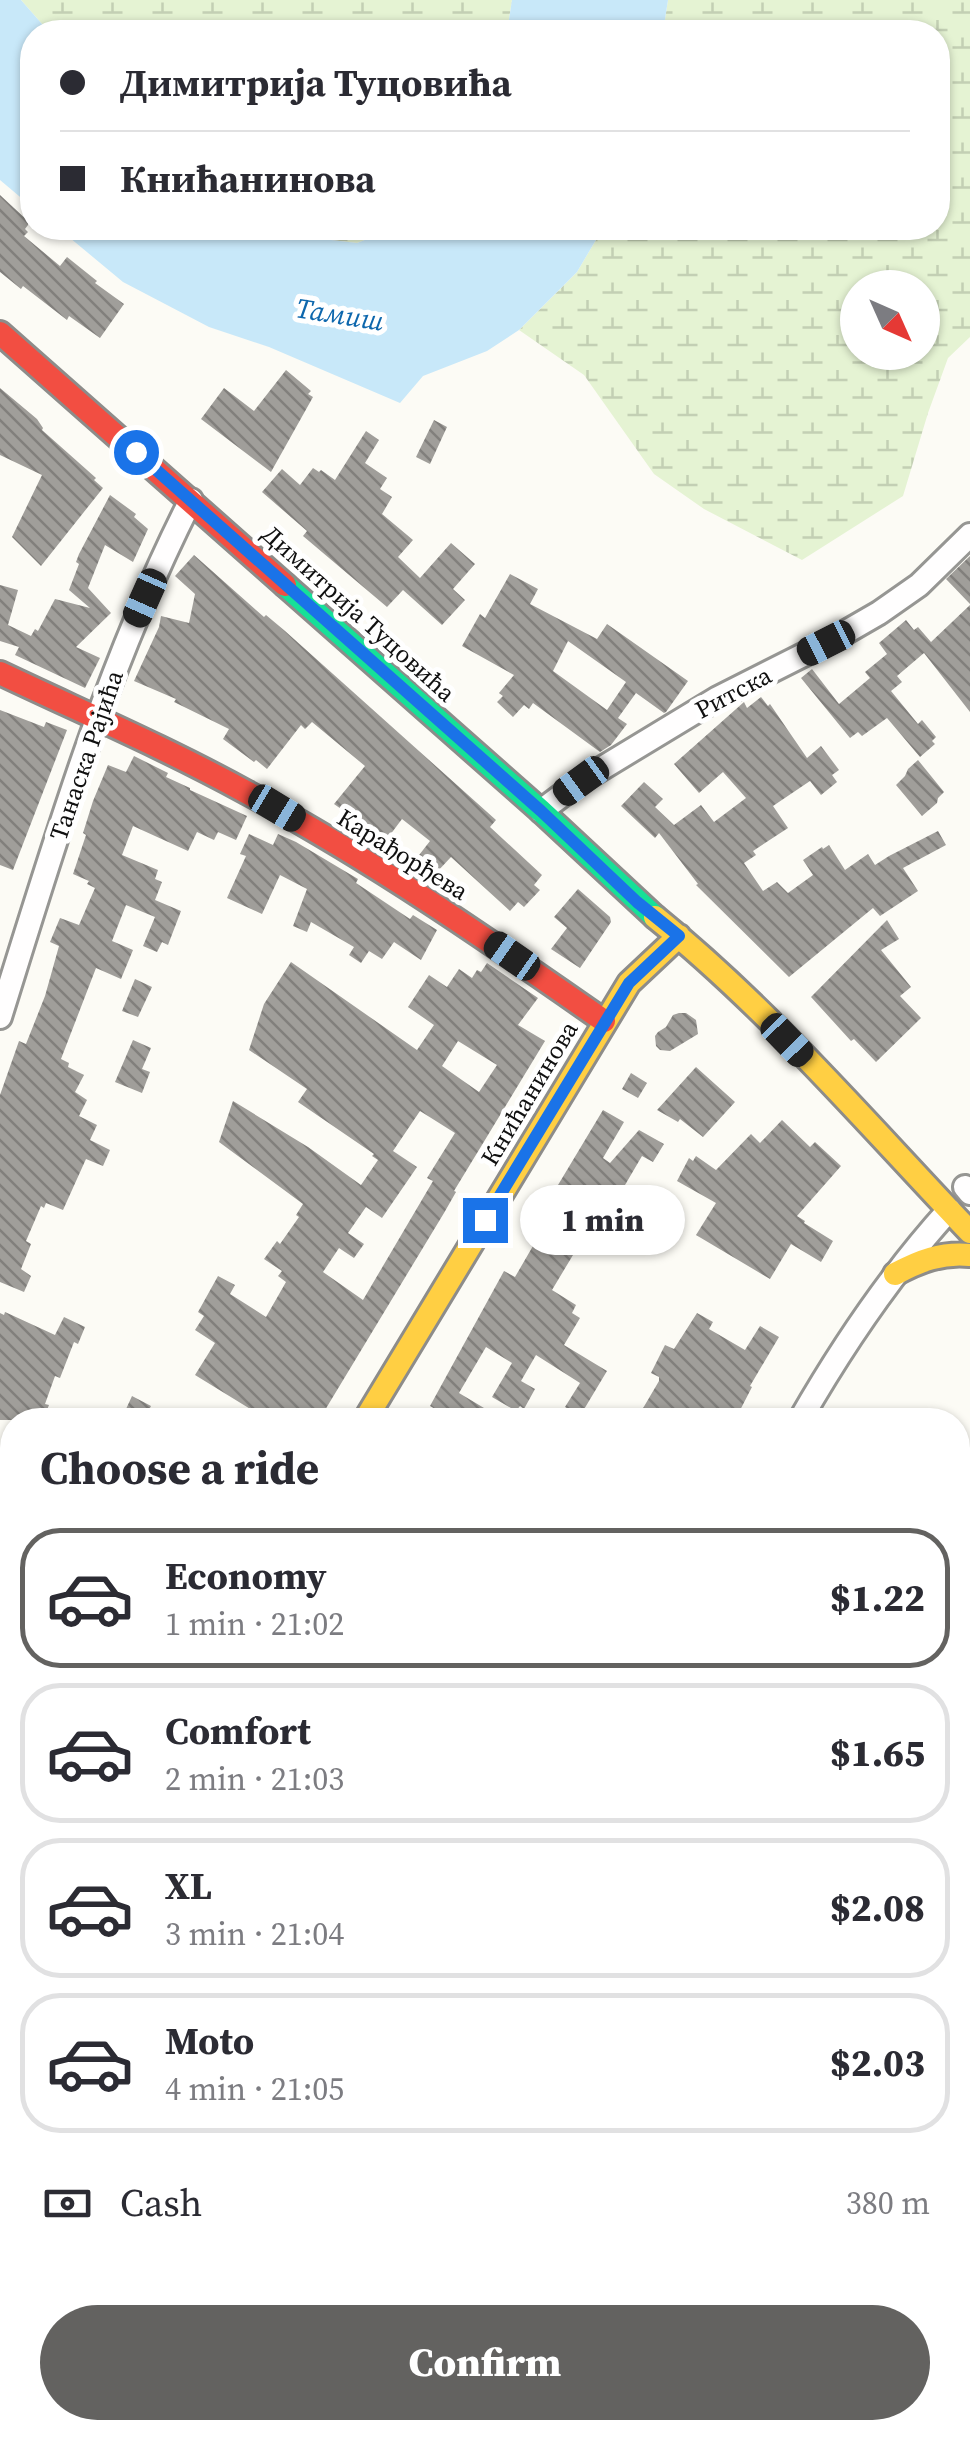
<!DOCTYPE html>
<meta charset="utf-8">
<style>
:root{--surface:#fff;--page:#f7f7f7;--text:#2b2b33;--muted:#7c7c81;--line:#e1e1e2;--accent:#636260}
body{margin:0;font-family:"Source Serif 4",serif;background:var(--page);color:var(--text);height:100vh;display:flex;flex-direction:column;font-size:38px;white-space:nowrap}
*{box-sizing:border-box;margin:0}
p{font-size:32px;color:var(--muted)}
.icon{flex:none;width:55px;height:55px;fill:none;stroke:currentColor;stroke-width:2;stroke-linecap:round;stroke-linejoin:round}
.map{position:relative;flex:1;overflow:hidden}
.panel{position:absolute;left:0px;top:1408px;width:970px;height:1032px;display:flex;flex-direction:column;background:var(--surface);border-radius:40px 40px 0 0;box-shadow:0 2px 8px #0004}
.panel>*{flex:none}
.banner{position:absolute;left:20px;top:20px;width:930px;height:220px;border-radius:40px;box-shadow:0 2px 8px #0004;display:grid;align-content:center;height:220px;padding:0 40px;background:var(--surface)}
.needle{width:65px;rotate:135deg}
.controls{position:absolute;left:840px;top:270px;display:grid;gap:20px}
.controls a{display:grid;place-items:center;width:100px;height:100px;border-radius:50%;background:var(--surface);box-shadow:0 2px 8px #0004;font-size:50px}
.end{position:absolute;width:45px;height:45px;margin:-22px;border:12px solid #1a73e8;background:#fff;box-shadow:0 0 0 5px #fff}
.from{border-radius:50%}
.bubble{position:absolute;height:70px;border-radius:35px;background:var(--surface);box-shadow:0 2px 8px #0004;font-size:32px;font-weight:800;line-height:70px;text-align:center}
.car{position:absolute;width:30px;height:60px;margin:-30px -15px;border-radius:12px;box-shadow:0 0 8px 2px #0007;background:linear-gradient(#222 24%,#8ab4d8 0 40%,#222 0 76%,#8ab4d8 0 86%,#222 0)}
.banner b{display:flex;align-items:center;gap:35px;height:95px;font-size:38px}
.banner b+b{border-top:2px solid var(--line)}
.banner i{width:25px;height:25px;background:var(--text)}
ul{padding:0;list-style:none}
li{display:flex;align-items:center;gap:30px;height:140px;margin:0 20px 15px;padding:0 20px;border:5px solid var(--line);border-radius:40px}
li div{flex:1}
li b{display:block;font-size:38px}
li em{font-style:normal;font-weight:800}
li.active{border-color:var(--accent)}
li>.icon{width:90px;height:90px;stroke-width:1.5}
h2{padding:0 40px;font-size:45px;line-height:120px}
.pay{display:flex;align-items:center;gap:25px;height:110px;padding:0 40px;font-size:38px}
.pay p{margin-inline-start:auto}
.cta{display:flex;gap:20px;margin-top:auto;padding:20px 40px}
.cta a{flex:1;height:115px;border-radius:60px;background:var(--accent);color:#fff;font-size:40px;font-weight:800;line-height:115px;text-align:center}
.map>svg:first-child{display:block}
</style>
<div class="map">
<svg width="970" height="2439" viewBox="0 0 970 2439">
<defs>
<pattern id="wetland-marsh" width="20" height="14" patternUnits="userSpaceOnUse" patternTransform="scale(2.5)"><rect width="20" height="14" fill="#e5f3d3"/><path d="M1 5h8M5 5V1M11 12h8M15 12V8" fill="none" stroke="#c3cfb4"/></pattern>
<pattern id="building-back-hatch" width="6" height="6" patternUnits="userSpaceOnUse" patternTransform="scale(2.5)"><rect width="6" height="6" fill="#a09e9a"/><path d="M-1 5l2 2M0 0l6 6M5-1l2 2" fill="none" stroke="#817f7c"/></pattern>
</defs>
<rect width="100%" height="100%" fill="#fcfbf5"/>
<path fill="url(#wetland-marsh)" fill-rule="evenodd" d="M21,0H512L507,32H49Z
M668,0H970V337L948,358L928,413L903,496L802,560L704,509L654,474L584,375L519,330L577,272L603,228H938V32H663ZM858,288H922V352H858Z
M281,228H396L357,243L305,237Z"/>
<path fill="#c8e8f9" d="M0,0H21L49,32H32V207L0,180Z
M512,0H668L663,32H507Z
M58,228H281L305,237L357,243L396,228H603L577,272L519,330L487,351L423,376L400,403L269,347L209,327L123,282Z"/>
<path fill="url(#building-back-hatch)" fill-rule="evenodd" d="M0,195L28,221V225L25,229L28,232L24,236L60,266L67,257L97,281L95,283L124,304L100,338L69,316L67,320L23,286L21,289L0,272Z
M286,370L311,391L308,394L313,397L271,472L201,419L224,388L254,411Z
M0,388L37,419L43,428L42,430L96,478L94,480L103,488L41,566L12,537L42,475L0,455Z
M434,420L447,427L430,464L416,457Z
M366,431L379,440L365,463L387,478L380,489L392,497L382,514L413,540L398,557L420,578L451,543L475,564L453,589L465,600L442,625L403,590L387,607L303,536L307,531L262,492L282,469L300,485L313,468L319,472L321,470L335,480Z
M110,495L136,514L134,517L148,529L133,562L105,545L88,588L111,613L76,647L100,658L85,688L15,655L19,647L0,641V585L18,590L8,625L31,636L35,629L38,631L55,599L90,608L69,590L79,564L76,562L79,554Z
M194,555L264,617L266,615L285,631L496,820L490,827L542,875L534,885L540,890L524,907L518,902L510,911L451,857L436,873L416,859L430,841L402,819L387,839L373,828L371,830L334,804L365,766L312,722L305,729L301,725L267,769L256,760L254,762L223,739L229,729L174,702L176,699L134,681L159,627L161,616L189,623L195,594L175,576Z
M970,556V604L946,579Z
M510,574L538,589L530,604L597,639L607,624L688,681L666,712L664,713L636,693L618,718L627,724L611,745L600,752L533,703L529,709L524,705L513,717L497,702L503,696L499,693L514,675L462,646L480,614L485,618ZM568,641L626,682L607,710L553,671Z
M970,605V712L924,653L897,676L902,682L891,691L918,724L922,720L936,737L932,741L935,744L920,757L887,718L862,736L858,732L850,738L801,678L812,669L839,704L870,678L865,672L887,654L879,643L906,620L914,630L918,627L931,642Z
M761,697L768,706L770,704L807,758L821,746L839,770L832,775L837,782L821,795L810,781L773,806L788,828L753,851L756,855L744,863L763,891L777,882L788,893L813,875L803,860L822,847L823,849L829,845L845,870L868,854L875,865L889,856L938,831L946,845L903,868L918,891L880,916L873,908L789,977L696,885L698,884L659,833L655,838L621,806L644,782L663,799L655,807L674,825L701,805L714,822L746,798L723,772L699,793L674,764L744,702L747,708Z
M0,710L44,727L46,722L67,730L13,870L0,865Z
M134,756L168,773L166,777L190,788V790L247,816L236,840L218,832L214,840L197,832L188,851L133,826L122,855L158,870L155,879L162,882L155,900L181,911L168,945L162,942L157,952L143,946L155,917L126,905L112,941L133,950L121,979L96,968L61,1059L69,1063L68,1067L84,1075L75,1092L87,1100L79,1116L97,1125L90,1140L110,1150L103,1166L86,1159L63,1210L46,1203L44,1208L41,1206L26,1241L31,1244L21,1269L31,1276L24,1292L0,1282V1095L19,1041L26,1044L45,996L59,946L50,942L60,918L79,925L95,888L87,884L89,881L73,874L86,835L83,833L93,801L108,765L126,772Z
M918,760L944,792L938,798L937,803L922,816L896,785L905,776L908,769Z
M249,834L273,845L278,834L296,842L358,879L356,883L410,919L413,915L437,930L421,960L394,942L382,959L369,951L361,963L349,955L354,947L311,922L307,932L293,926L307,889L280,875L262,914L227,898L246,856L240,854Z
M578,889L610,917L611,922L580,968L551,949L567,928L554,917Z
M887,920L899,939L881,950L911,987L900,996L921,1018L876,1062L854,1039L851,1041L811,997Z
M291,962L417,1050L434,1025L408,1007L429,975L447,987L459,969L472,978L477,970L481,972L487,963L538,998L518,1025L545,1041L454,1191L456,1192L444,1213L319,1420H253L257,1413L195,1375L215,1343L195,1330L204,1316L198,1312L218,1276L235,1285L230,1294L266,1317L286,1282L278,1276L282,1271L264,1259L277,1241L280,1244L299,1217L296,1215L303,1204L219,1142L233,1101L308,1147L361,1185L378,1160L372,1156L374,1154L298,1102L307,1089L249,1050L264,1004ZM458,1041L497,1065L479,1092L442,1066ZM420,1111L455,1133L427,1178L433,1181L363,1300L323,1272L339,1248L354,1258L364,1244L348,1233L366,1207L382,1218L417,1167L393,1151Z
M135,979L152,987L138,1017L122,1011Z
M679,1013H686L696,1020L698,1034L670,1051L660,1050L656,1046L655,1036L658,1032L666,1027L673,1015Z
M133,1040L151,1048L142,1069L150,1072L142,1093L115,1082Z
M696,1067L735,1102L703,1137L680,1119L678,1122L657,1110Z
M631,1073L647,1083L638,1098L622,1089Z
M603,1110L624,1122L603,1158L610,1163L639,1130L664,1144L653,1162L642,1156L625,1185L639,1193L626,1214L635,1219L632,1225L643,1231L633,1247L579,1217L565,1243L576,1250L552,1290L576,1305L572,1313L580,1318L564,1345L607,1371L580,1416L565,1407L580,1383L536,1355L521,1381L535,1389L524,1409L520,1406L516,1411L492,1397L512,1363L486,1347L459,1393L504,1420H454L430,1406L504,1271L515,1277L544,1227L540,1225L561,1186L558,1185Z
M782,1120L810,1147L815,1142L841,1166L797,1216L805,1221L804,1223L833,1241L821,1262L791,1244L770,1279L696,1235L716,1203L677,1181L689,1158L693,1161L696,1156L716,1170L751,1134L760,1143Z
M5,1312L55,1335L64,1317L85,1327L78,1344L74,1342L60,1378L55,1376L45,1404L49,1405L43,1420H0V1313L4,1315Z
M697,1313L713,1322L709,1329L745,1350L760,1326L779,1337L750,1386L752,1387L735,1420H648L639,1415L659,1381V1377L651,1373L665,1345L674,1349Z
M132,1396L151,1406L144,1420H121Z"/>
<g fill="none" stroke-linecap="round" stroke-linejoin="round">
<g stroke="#969693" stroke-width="28">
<path id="street" d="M541,811L581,781L718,698L827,643L879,613L919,585L970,535
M0,1017C55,841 107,665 191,500
M965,1187L970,1193
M800,1420C843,1345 891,1274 949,1210
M0,1954L12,1956
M958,2127L970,2133
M205,2439L212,2428"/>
</g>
<g stroke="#8d8c8a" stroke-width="28">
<path id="fast" d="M285,585L541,811L655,917"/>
</g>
<g stroke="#8d8c8a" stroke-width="28">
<path id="slow" d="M655,917C770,1010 868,1125 970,1232
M895,1274C919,1261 942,1252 970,1255
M365,1420L629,983L679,936
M0,2036L12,2015"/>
</g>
<g stroke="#8d8c8a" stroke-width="28">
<path id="jam" d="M0,333L285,585
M0,673C82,712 166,748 246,792C371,859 488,940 604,1021
M0,1597L12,1602"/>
</g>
<use href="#street" stroke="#fffefe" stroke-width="22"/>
<use href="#fast" stroke="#16e098" stroke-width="22"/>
<use href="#slow" stroke="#ffcf43" stroke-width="22"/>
<use href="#jam" stroke="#f24e42" stroke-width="22"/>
<g stroke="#dac5c5" stroke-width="10">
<path id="rail" d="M958,2342L970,2332
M958,2376L970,2366
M958,2411L970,2401
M814,2439L829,2428
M857,2439L871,2428
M878,2439L893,2428
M900,2439L914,2428
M942,2439L956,2428"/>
</g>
<use href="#rail" stroke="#fff" stroke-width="6" stroke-dasharray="19" stroke-linecap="butt"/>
</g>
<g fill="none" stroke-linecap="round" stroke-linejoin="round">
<path stroke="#1a73e8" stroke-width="12" d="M136,452L541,811L637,902L679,936L629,983L485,1220"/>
</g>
<g text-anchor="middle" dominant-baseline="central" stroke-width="10" stroke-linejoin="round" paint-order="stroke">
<g font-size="25" fill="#101010" stroke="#fff">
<text transform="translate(359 613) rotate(42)">Димитрија Туцовића</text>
<text transform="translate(733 692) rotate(-28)">Ритска</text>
<text transform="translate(86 755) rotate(-71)">Танаска Рајића</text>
<text transform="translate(403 854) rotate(32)">Карађорђева</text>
<text transform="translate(529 1093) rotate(-59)">Книћанинова</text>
</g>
<g font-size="28" font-style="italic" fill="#0d67ad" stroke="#fff">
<text transform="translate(340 314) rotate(9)">Тамиш</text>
</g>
</g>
</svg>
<div class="controls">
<a><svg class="needle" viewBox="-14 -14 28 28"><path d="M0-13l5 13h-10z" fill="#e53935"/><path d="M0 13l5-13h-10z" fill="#7c7c81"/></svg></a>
</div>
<i class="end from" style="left:136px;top:452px"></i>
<i class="end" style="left:485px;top:1220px"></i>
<div class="bubble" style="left:520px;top:1185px;width:165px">1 min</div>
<i class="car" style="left:145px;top:598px;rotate:204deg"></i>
<i class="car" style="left:826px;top:643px;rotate:243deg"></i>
<i class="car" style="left:581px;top:781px;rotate:234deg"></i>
<i class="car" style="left:277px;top:808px;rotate:121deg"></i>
<i class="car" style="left:512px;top:956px;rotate:305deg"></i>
<i class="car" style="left:787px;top:1040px;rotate:136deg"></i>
<div class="banner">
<b><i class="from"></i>Димитрија Туцовића</b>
<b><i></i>Книћанинова</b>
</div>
<section class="panel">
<h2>Choose a ride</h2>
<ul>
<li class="active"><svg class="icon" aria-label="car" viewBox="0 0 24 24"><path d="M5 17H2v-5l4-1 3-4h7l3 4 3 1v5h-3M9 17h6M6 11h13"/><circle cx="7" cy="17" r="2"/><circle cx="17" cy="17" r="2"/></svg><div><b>Economy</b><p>1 min · 21:02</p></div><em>$1.22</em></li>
<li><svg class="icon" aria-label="car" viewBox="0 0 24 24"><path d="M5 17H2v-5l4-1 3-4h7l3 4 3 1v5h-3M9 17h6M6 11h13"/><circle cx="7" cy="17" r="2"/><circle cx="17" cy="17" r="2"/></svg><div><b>Comfort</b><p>2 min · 21:03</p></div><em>$1.65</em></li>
<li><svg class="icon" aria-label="car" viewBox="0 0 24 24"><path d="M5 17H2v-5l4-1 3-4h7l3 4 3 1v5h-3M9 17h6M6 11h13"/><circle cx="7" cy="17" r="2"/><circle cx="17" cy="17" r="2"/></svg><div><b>XL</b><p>3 min · 21:04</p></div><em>$2.08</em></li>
<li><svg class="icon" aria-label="car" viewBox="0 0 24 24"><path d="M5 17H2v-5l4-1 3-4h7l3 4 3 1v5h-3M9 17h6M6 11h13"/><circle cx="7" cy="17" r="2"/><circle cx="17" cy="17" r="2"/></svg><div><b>Moto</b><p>4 min · 21:05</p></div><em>$2.03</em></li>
</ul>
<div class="pay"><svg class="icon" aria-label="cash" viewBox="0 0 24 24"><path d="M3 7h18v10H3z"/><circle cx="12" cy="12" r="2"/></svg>Cash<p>380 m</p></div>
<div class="cta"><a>Confirm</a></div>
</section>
</div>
